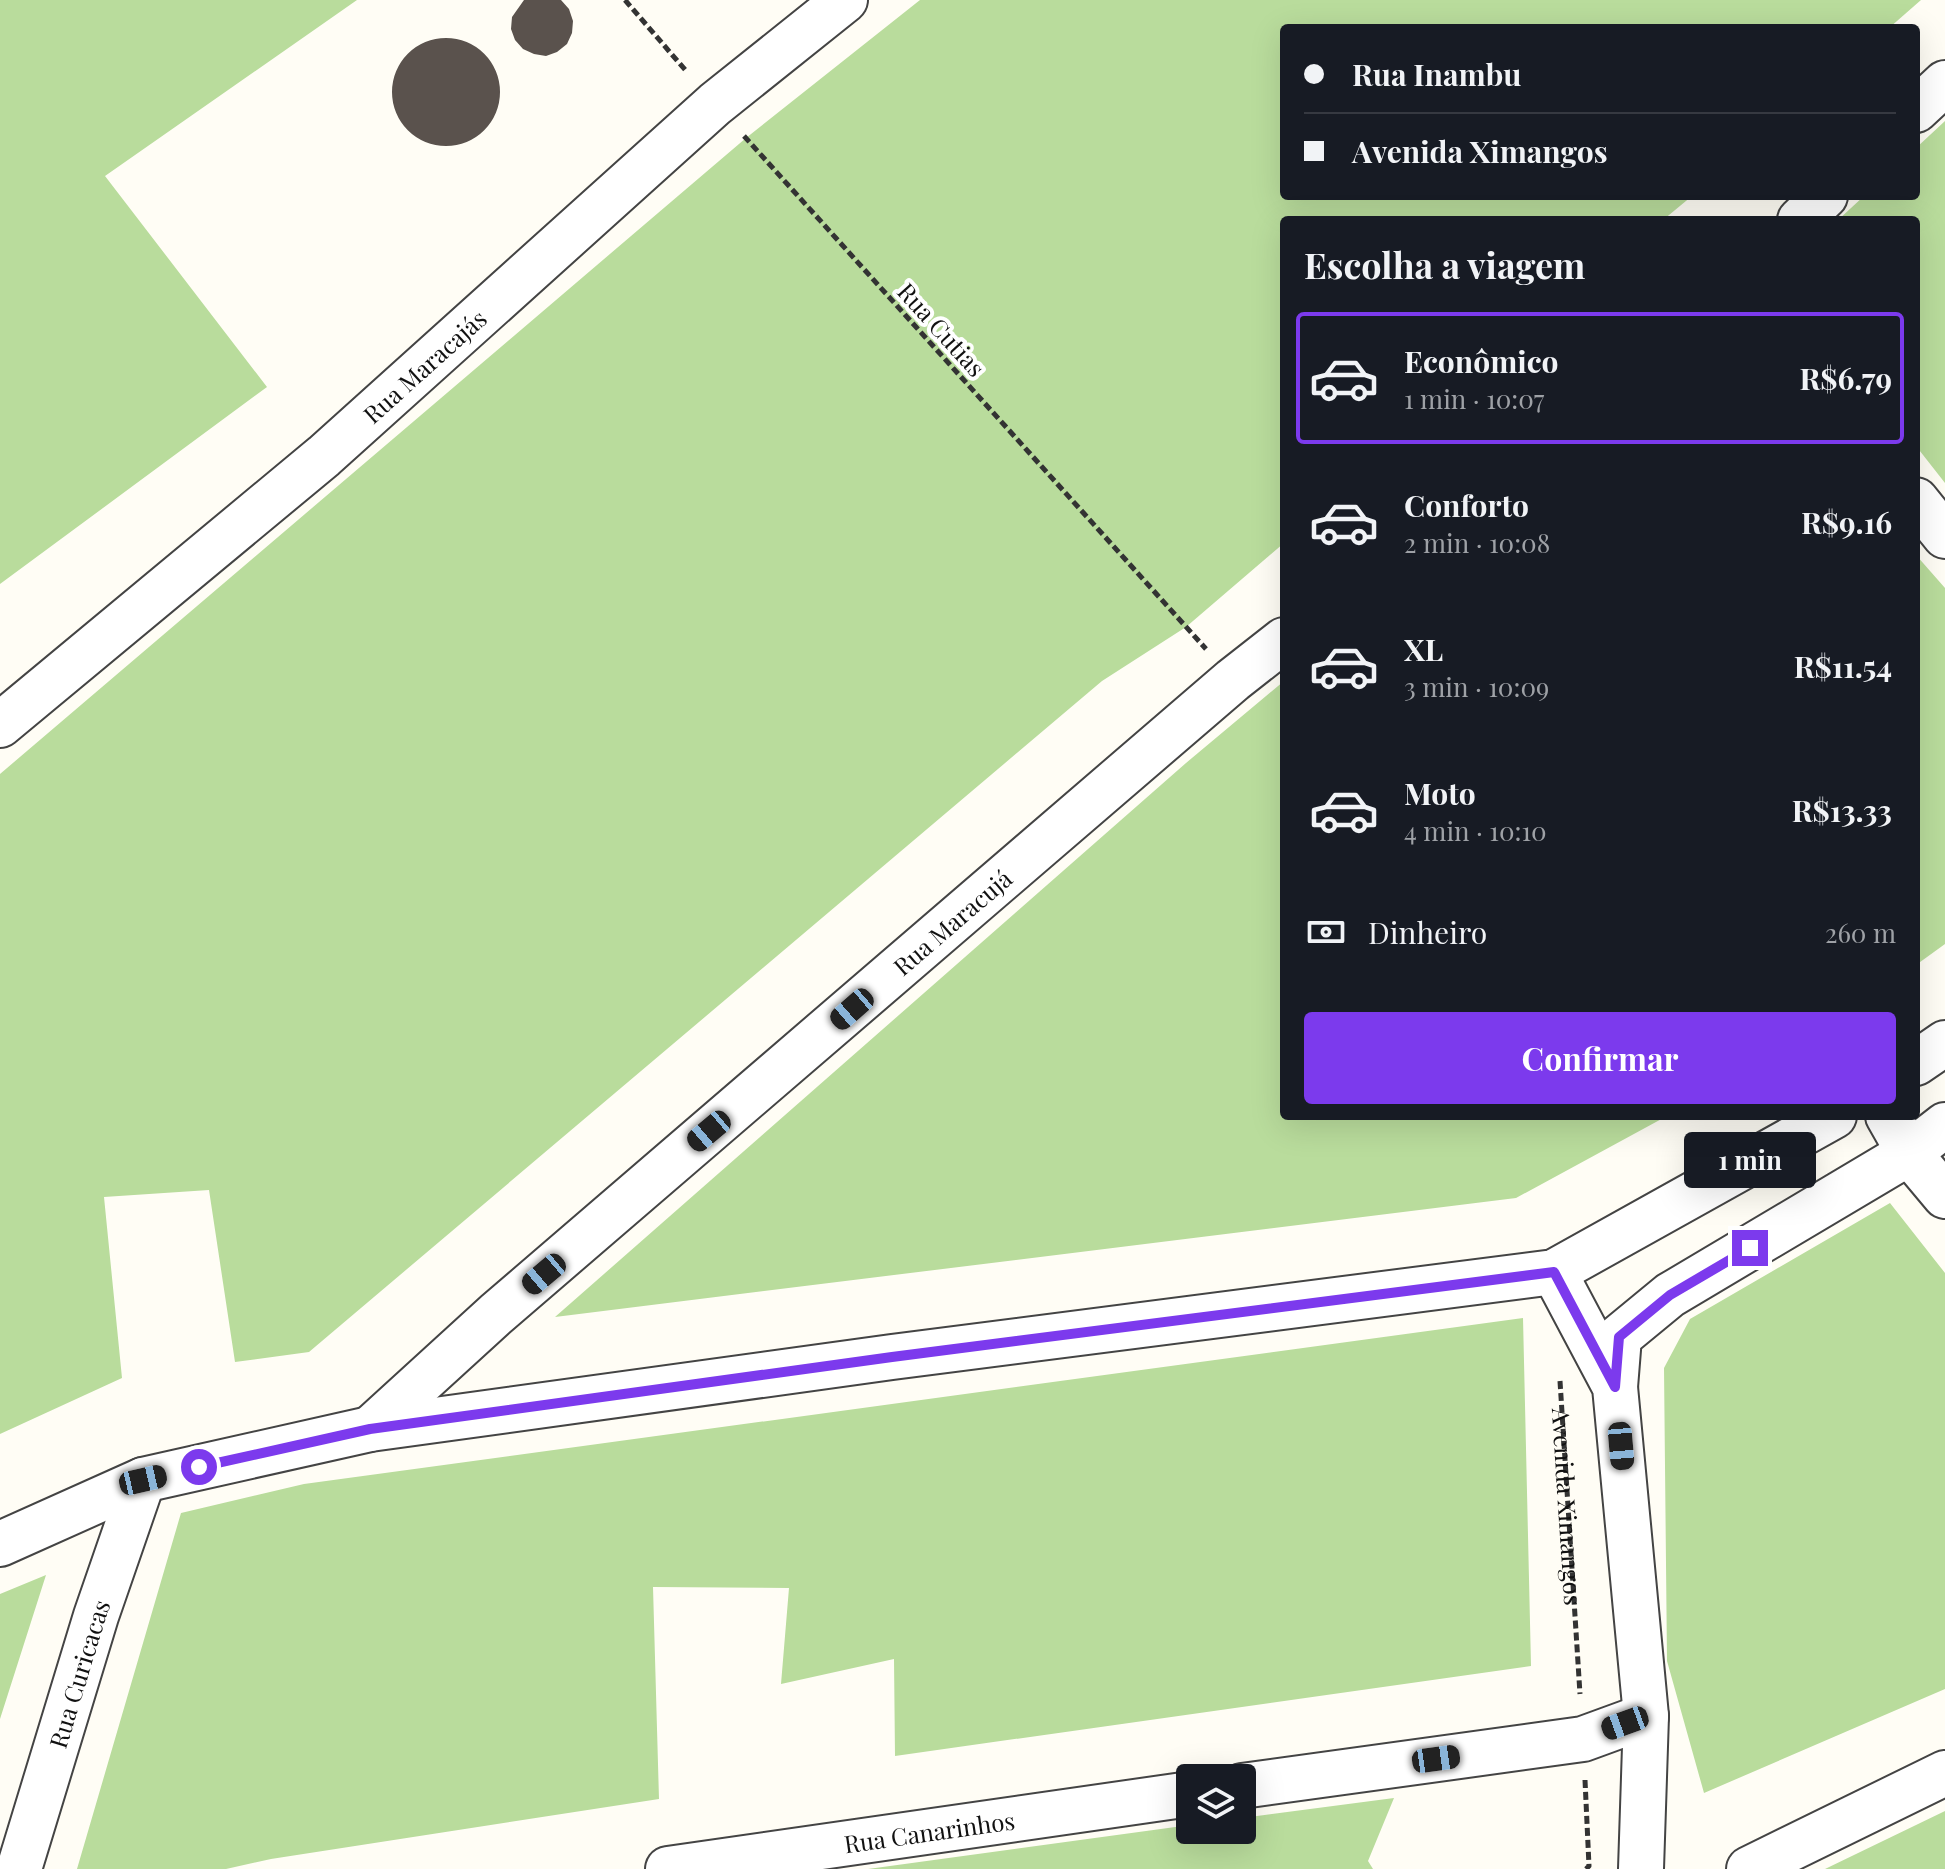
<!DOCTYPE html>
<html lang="pt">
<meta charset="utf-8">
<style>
:root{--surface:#171b24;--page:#20242c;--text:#f1f3f6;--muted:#9ea1a6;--line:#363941;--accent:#7c3aed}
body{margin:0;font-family:"Playfair Display",serif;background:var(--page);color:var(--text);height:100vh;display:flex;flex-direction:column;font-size:30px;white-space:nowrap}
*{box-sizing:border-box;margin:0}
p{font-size:26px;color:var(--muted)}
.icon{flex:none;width:44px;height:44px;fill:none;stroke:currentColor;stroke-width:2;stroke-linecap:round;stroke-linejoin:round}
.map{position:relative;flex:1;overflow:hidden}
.drawer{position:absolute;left:1280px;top:216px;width:640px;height:904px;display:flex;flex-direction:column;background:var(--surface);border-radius:8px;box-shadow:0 8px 32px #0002}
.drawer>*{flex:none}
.hud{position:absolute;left:1280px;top:24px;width:640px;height:176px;border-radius:8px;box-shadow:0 8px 32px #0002;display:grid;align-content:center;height:176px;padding:0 24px;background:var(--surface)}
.buttons{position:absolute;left:1176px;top:1764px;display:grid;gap:16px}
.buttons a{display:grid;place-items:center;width:80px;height:80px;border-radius:8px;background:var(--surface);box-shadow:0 8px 32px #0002;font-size:40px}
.end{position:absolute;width:36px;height:36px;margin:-18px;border:10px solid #7c3aed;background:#fff;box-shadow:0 0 0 4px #fff}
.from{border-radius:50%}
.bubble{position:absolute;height:56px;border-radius:8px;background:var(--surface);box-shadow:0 8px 32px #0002;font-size:26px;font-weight:700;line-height:56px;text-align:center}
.car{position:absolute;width:24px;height:48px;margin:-24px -12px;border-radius:10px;box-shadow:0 0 6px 2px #0007;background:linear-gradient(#222 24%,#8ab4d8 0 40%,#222 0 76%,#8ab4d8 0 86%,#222 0)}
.hud b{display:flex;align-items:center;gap:28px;height:76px;font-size:30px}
.hud b+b{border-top:2px solid var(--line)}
.hud i{width:20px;height:20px;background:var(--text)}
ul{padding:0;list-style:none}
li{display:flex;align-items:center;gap:24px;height:132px;margin:0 16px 12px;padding:0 8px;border:4px solid transparent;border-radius:8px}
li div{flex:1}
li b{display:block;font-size:30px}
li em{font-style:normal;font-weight:700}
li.active{border-color:var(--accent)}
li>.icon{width:72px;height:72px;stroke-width:1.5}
h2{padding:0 24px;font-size:36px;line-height:96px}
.pay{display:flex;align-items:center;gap:20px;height:88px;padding:0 24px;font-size:30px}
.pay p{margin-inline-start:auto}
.primary-button{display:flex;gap:16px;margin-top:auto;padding:16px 24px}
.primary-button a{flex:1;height:92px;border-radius:8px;background:var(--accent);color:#fff;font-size:32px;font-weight:700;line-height:92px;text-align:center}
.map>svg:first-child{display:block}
</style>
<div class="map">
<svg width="1945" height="1869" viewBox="0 0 1945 1869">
<rect width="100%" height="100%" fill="#fffdf5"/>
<path fill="#b9dc9c" d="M0,0H357L105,176L267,387L0,584Z
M920,0H1921L1889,28H1284V196H1692L1663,220H1284V543L1186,627L1102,681L309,1352L235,1362L209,1190L104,1197L122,1378L0,1434V774L746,138Z
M1945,121V483L1916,446V220H1838L1864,196H1916V148Z
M1916,555L1945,588V944L1916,965Z
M1284,681V1116H1667L1516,1198L555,1317L1186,763Z
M1890,1203L1945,1273V1689L1704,1793L1667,1661L1664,1368L1690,1319Z
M1523,1318L1531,1666L895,1756L894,1659L781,1684L789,1588L653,1587L659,1799L271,1859L226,1869H77L181,1513L304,1484Z
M46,1575L0,1719V1594Z
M1394,1798L1368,1861L1373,1869H868L1190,1825V1830H1242V1818Z
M1945,1811V1869H1825Z"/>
<path fill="#5a524d" d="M524,0H561L569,9L573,21L572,33L567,44L557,52L546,56L534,54L523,49L515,40L511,29L512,17Z
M392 92a54 54 0 1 1 108 0a54 54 0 1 1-108 0Z"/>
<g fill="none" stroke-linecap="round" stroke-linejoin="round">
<g stroke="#444" stroke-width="48">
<g id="minor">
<path d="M1916,110L1945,83"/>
<path d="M1800,220L1825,196"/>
<path d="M1916,500L1945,536"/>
<path id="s2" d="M0,725L324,456L715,104L845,0"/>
<path d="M1916,1063L1945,1043"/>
<path d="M1888,1116L1909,1153L1945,1196"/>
<path d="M1554,1272L1615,1387L1646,1716L1641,1869"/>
<path d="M1615,1387L1619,1337L1670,1295L1909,1153L1945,1125"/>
<path id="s3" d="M370,1429L496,1314L1233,680L1284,640"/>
<path d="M0,1544L143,1480L370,1429L892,1357L1554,1272L1834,1116"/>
<path d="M1242,1786L1583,1739L1646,1716"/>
<path id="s4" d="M19,1869L96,1616L143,1480"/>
<path id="s5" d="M668,1869L1190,1794"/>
<path d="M1749,1869L1945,1773"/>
</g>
</g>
<g stroke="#333" stroke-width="5" stroke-dasharray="8 4" stroke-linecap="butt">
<path d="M625,0L687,72"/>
<path d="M744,136L1206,649"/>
<path id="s1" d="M1560,1381L1580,1694"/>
<path d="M1585,1780L1589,1866L1586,1869"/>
</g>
<use href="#minor" stroke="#fff" stroke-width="44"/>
</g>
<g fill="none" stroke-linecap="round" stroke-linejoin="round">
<path stroke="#7c3aed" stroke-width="10" d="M199,1467L370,1429L892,1357L1554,1272L1615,1387L1619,1337L1670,1295L1750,1248"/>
</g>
<g text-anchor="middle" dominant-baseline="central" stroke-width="8" stroke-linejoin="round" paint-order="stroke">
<g font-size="24" fill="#111" stroke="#fff">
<text transform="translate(942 329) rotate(48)">Rua Cutias</text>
<text stroke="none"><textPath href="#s2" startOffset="556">Rua Maracajás</textPath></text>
<text stroke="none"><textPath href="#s3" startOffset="772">Rua Maracujá</textPath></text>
<text stroke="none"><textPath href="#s1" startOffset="126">Avenida Ximangos</textPath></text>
<text stroke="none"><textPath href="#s4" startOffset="204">Rua Curicacas</textPath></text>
<text stroke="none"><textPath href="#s5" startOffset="264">Rua Canarinhos</textPath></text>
</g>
</g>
</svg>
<div class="buttons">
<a><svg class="icon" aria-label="layers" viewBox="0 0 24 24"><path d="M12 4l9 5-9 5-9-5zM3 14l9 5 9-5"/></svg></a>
</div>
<i class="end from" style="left:199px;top:1467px"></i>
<i class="end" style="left:1750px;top:1248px"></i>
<div class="bubble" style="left:1684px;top:1132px;width:132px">1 min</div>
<i class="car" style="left:852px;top:1009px;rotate:229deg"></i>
<i class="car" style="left:709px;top:1131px;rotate:230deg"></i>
<i class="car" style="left:544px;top:1274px;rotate:230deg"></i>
<i class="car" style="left:1621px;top:1446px;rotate:175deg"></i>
<i class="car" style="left:143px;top:1480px;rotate:77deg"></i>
<i class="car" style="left:1625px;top:1723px;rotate:250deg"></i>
<i class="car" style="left:1436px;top:1759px;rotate:82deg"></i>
<div class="hud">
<b><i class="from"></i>Rua Inambu</b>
<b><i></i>Avenida Ximangos</b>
</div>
<section class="drawer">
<h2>Escolha a viagem</h2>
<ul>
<li class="active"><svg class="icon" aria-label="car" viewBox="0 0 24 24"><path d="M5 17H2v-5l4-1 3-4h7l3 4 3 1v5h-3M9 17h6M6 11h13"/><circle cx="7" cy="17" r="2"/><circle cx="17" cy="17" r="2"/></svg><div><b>Econômico</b><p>1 min · 10:07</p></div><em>R$6.79</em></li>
<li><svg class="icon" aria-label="car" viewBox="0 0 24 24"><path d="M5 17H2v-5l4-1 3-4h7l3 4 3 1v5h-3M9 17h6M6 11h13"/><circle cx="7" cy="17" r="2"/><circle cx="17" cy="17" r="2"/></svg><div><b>Conforto</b><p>2 min · 10:08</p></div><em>R$9.16</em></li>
<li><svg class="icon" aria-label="car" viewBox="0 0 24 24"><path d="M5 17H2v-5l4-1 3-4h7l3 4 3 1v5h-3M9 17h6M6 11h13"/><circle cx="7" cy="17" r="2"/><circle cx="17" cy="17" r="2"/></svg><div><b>XL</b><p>3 min · 10:09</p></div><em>R$11.54</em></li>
<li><svg class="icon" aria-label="car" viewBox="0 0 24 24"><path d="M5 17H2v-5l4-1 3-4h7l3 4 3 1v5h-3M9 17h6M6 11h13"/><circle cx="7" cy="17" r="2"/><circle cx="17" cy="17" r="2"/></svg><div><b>Moto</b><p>4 min · 10:10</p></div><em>R$13.33</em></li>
</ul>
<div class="pay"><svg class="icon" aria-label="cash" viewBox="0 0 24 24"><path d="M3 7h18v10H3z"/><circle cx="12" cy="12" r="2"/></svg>Dinheiro<p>260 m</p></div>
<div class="primary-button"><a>Confirmar</a></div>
</section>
</div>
